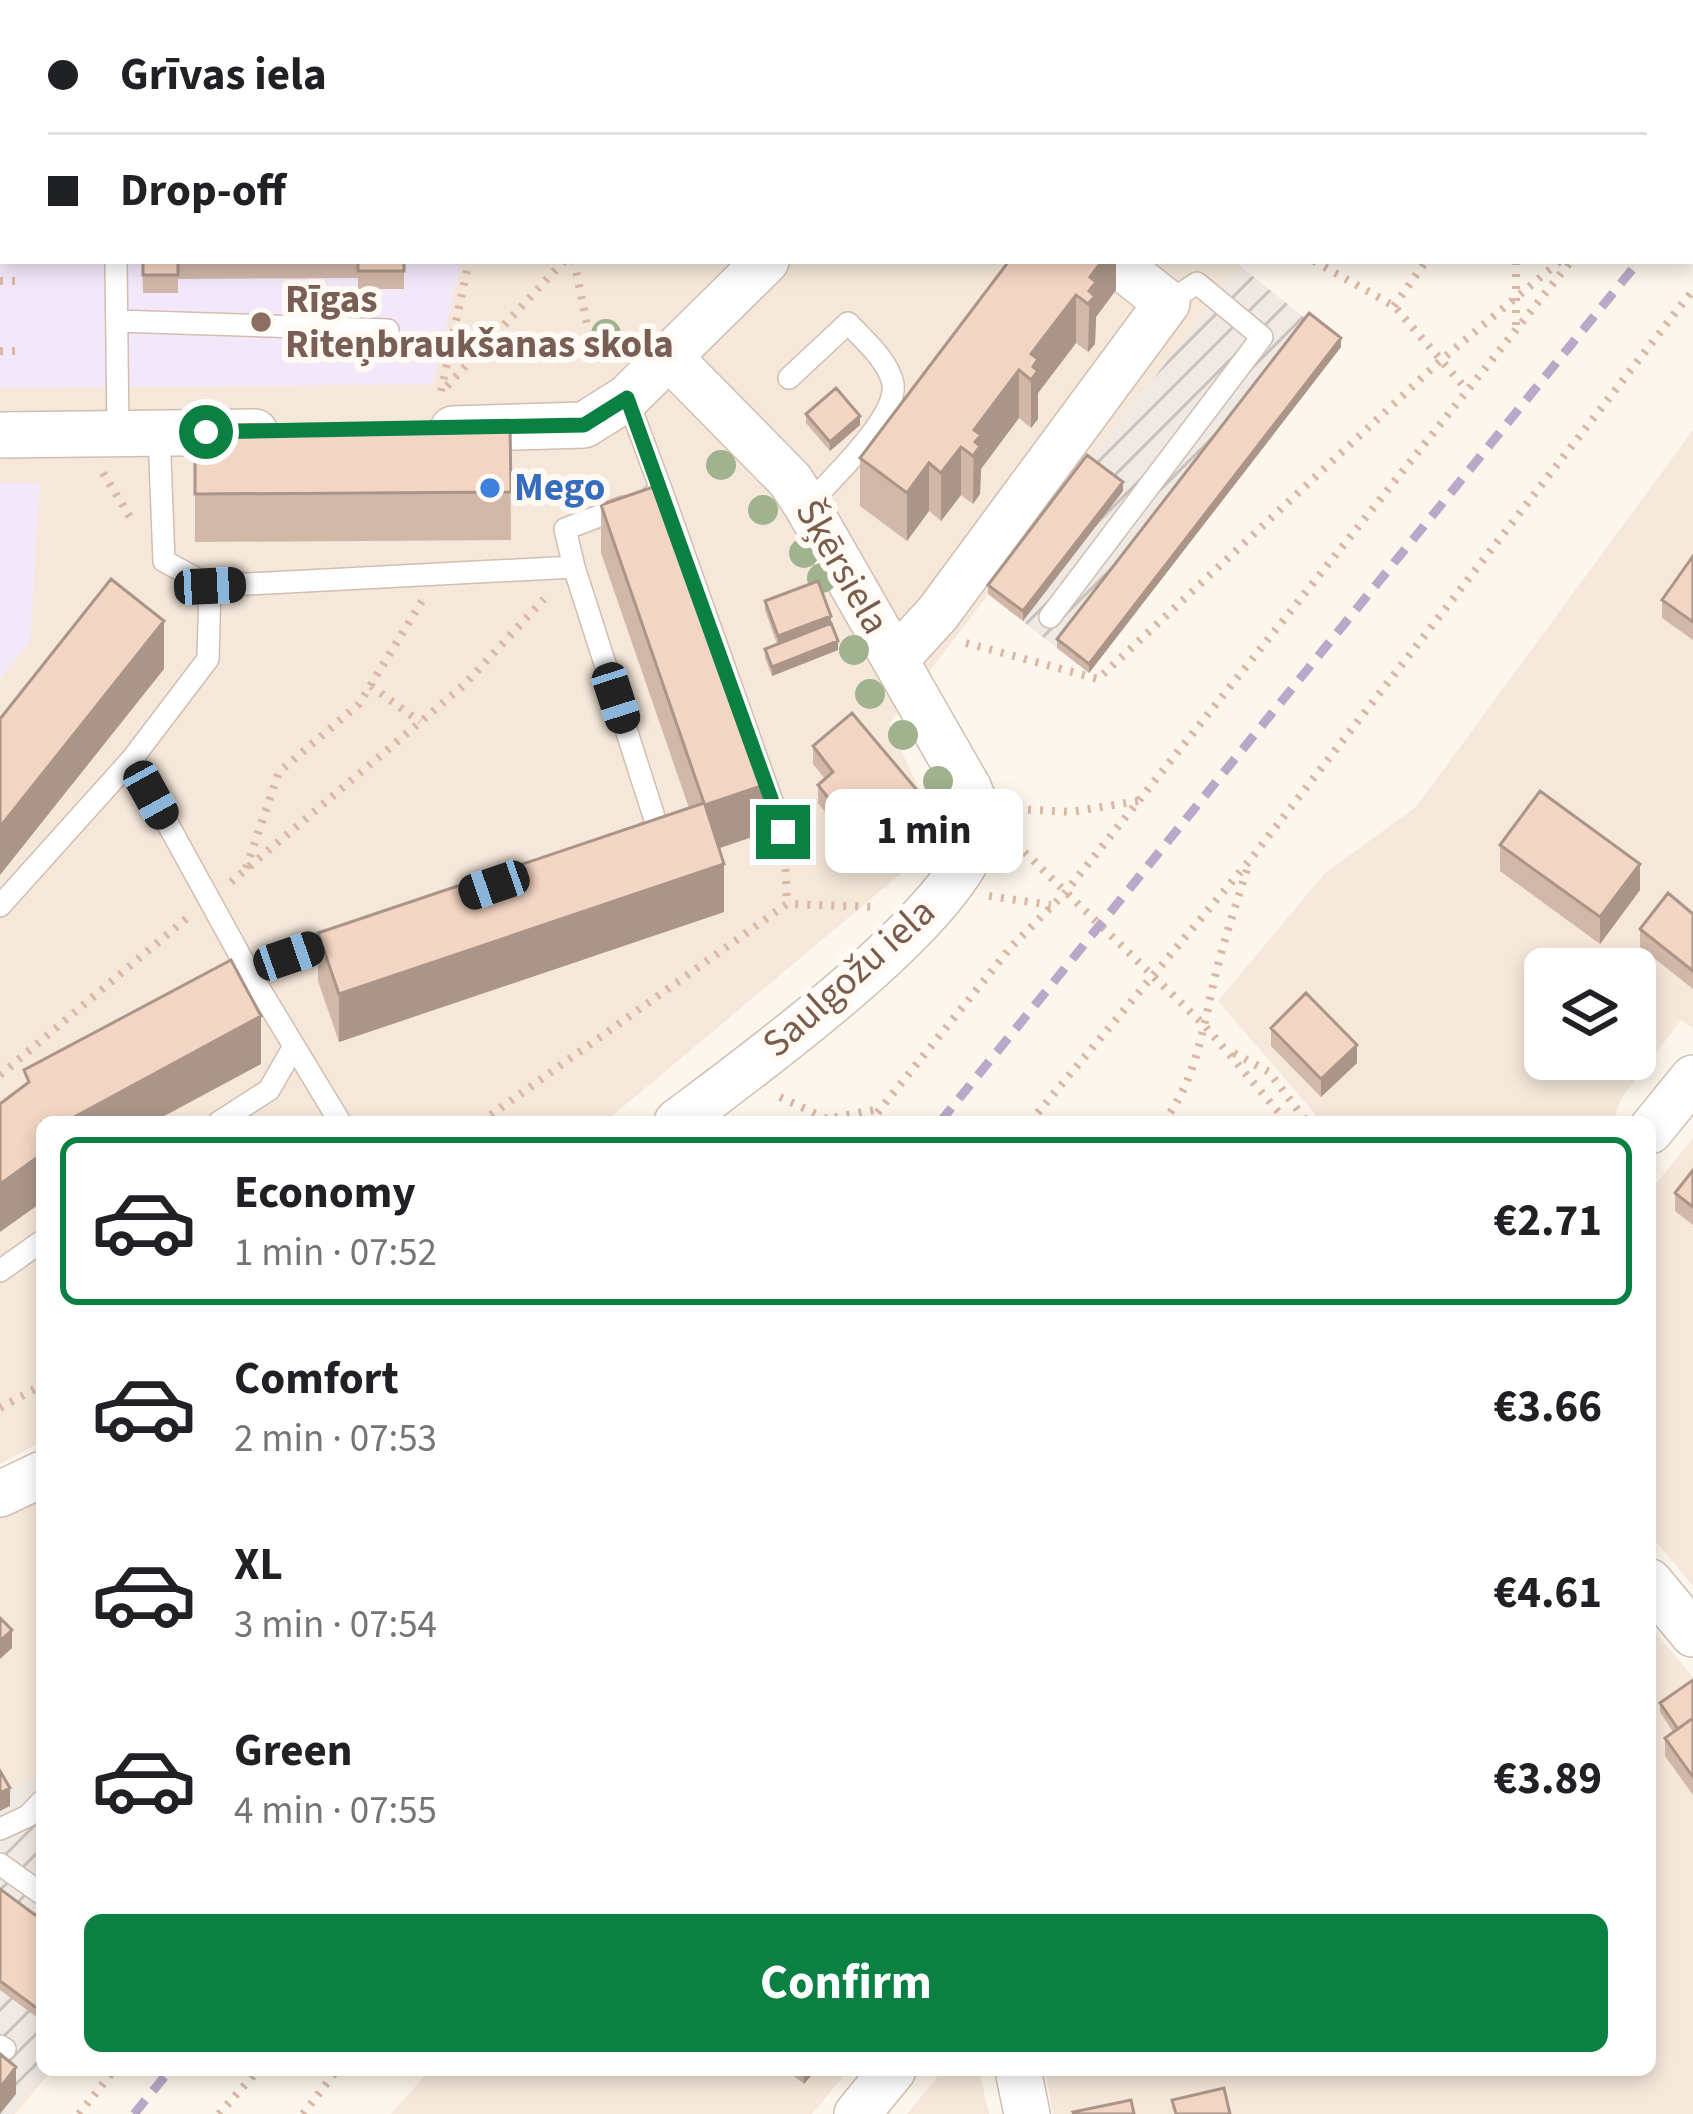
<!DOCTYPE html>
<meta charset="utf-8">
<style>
:root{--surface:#fff;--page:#f6f6f6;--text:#202124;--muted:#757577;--line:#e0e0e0;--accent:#0b8043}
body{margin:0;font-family:"Source Sans 3",sans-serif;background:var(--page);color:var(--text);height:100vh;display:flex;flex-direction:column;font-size:45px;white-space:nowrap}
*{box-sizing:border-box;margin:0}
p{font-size:39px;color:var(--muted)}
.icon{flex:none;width:66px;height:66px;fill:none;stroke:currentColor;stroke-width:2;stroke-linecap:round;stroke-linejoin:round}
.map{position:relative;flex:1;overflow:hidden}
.panel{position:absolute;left:36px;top:1116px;width:1620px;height:960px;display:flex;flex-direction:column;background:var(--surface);border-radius:18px;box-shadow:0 6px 18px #0003}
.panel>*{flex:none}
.guide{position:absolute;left:0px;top:0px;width:1695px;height:264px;box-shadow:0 6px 18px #0003;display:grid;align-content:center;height:264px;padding:0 48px;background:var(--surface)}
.controls{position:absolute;left:1524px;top:948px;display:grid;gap:24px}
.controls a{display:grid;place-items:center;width:132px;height:132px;border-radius:18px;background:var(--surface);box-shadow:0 6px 18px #0003;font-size:60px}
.end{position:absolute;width:54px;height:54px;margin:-27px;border:15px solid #0b8043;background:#fff;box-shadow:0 0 0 6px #fff}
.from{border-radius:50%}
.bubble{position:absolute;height:84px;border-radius:18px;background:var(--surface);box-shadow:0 6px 18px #0003;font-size:39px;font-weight:700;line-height:84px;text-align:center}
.car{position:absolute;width:36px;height:72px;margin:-36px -18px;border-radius:15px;box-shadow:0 0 9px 3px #0007;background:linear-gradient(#222 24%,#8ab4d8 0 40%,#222 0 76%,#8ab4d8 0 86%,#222 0)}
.guide b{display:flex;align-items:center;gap:42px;height:114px;font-size:45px}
.guide b+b{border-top:3px solid var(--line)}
.guide i{width:30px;height:30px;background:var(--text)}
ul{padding:21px 0 0;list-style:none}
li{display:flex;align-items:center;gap:36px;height:168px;margin:0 24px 18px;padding:0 24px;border:6px solid transparent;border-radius:18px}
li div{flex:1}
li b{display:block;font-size:45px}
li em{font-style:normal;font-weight:700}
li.active{border-color:var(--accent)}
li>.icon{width:108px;height:108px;stroke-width:1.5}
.action{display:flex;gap:24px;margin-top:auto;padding:24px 48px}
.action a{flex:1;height:138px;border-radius:18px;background:var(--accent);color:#fff;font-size:48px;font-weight:700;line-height:138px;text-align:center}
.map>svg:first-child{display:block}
</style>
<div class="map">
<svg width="1693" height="2114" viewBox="0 0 1693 2114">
<defs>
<pattern id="industrial-furrows" width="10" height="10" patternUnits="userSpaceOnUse" patternTransform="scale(3)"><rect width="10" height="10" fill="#efe9e4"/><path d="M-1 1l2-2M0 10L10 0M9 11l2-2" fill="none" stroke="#c7c0bb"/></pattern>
</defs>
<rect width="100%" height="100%" fill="#fdf6ec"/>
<path fill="#f5e8da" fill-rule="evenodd" d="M0,0H1357L3,3V261H1236L1240,266L889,724L942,839L605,1122H42V1441L0,1464Z
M1693,430V1028L1681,1020L1621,1099L1613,1122H1322L1218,1001L1325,873L1416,807ZM1545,969H1635V1059H1545Z
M1693,1138V1586L1650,1535V1191Z
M42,1498V2070H52L15,2114H0V1518Z
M1650,1626L1693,1677V2114H1053L1045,2070H1650Z
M430,2070H849L812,2114H391Z
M943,2070H979L989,2114H907Z"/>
<path fill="url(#industrial-furrows)" d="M1240,266L1341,347L1089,673L988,594Z
M42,1772V2070H46L11,2114H0V1798Z"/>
<path fill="#f3e8fa" d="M0,0L332,3H3V261H461L433,384L0,388Z
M0,483H40L30,641L0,679Z"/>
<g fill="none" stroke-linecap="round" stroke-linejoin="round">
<g stroke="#d1beb0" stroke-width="24">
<path id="lane" d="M116,261L118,434
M117,321L388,330
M789,378L848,323C863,339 889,361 893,384C898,418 829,481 807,506
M627,398L662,492L652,496
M159,433L164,561L210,586L574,567L658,829L646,833
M662,492L783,832
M574,567L565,529L623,507
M1050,617L1262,337L1197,283L1167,303
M132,759L248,970L344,937
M0,906L132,759L208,659L210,586
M248,970L340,1122
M219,1122L269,1090L293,1048
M0,1271L42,1241
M0,1829L28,1816L42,1801
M0,1864L42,1894
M0,2046L5,2049"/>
</g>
<g stroke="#d1beb0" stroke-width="48">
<path id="street" d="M1036,3L1039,0
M669,357L790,480L807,506L969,789C975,803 980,819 977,834C961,915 746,1070 677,1122
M453,429L584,425L627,398L766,261
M0,435L255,432
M896,659L938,613L1167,303L1114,261
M1650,1131L1693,1078
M0,1494L42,1474
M1650,1582L1693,1634
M1018,2070L1027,2114
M857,2114L893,2070"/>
</g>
<path stroke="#d9b8a5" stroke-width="8" stroke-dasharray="3 9" stroke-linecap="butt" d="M379,0L386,3
M491,0L492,3
M1400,0L1401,3
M1466,0L1468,3
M131,3L139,0
M437,3L440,0
M1372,3L1374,0
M0,57L3,55
M1692,111L1693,110
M574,261L595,362
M1314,261L1394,306L1467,390
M0,281H19
M1394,306L1426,261
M1516,325V261
M0,351H24
M447,386L564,261
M441,391L469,261
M103,473L133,522
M966,643L1098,679L1441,360L1560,261
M371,686L420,722
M1016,809L1071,812L1138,801
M1016,844L1205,1026L1287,1122
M785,857L787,904
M246,868L279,772L359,704L422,601
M231,882L464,685L544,599
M989,896L1051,905
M1234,1053L1269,1072L1307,1122
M0,1075L187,918
M780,1097L827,1119L879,1109
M481,1122L787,904L878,907
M870,1122L1011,947L1064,894L1571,261
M1030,1122L1250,860L1693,290
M1163,1122C1195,1083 1203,1029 1214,981C1223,942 1237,902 1249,863
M0,1408L42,1385
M79,2114L114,2070
M219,2114L258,2070
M303,2114L337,2070"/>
<use href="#lane" stroke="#fff" stroke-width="21"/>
<use href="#street" stroke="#fff" stroke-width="45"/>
<path stroke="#b9a8c9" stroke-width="9" stroke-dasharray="18 12" stroke-linecap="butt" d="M1692,195L1693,194
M940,1122L1639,261
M134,2114L170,2070"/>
</g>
<g fill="#a0b28e">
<circle cx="606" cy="334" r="15"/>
<circle cx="721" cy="465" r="15"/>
<circle cx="763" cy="510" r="15"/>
<circle cx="804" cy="553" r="15"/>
<circle cx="822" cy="578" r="15"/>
<circle cx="854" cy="650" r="15"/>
<circle cx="870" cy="694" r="15"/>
<circle cx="903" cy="735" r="15"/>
<circle cx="938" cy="781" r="15"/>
</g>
<path fill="#d1b7a8" d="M515,0H579L576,3H518Z
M142,261H404V289H358V278L178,279V293H143Z
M1116,261V290L1096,317L1095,344L1088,352L1076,343L1038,393V419L1031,428L1019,418L981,469L980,494L973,504L961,495L941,521L929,511L907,541L860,506V458Z
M1341,347L1089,673L1057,648V639Z
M806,414L860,425L830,451L806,423Z
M510,423L511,540L195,542V425Z
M1123,491L1023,621L988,594V585Z
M601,505L764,833L719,848L724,912L339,1042L318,981V933L689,808L601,553Z
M1693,556V640L1662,618V600Z
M765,601L831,623L838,650L772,676L765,658V649L777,644L765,610Z
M813,746L916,807L876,841L849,809L833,822L818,803V785L825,779L813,764Z
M1500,845L1640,890L1600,944L1500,871Z
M1693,914V989L1640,947V929Z
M1271,1028L1357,1063L1321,1097L1271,1046Z
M1693,1170V1225L1675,1211V1193Z
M1693,1680V1795L1665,1756V1738L1673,1732L1660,1712V1703Z
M42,1819V1841L36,1837V1827Z
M0,1889L42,1920V2021L0,1990Z
M786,2070H816L804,2084Z"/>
<path fill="#aa9588" d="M546,0H579L576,3H546Z
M877,0H926L923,3H874Z
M1282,0H1317L1315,3H1280Z
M1102,261H1116V290L1096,317L1095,344L1088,352L1090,277Z
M1076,295V343L1038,393V419L1031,428V354Z
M1341,338V347L1089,673V664Z
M1019,370V418L981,469L980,494L973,504L974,430Z
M860,416V425L830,451V442Z
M961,447V495L941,521V473Z
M929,463V511L907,541V493Z
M1123,482V491L1023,621V611Z
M831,616V626L778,645V636Z
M164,621V669L0,875V827Z
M838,641V650L772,676V667Z
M764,785V833L705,853V805Z
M916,789V807L876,841V823Z
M849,791V809L833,822V804Z
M724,864V912L339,1042V994Z
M1640,864V890L1600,944V917Z
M261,1016V1064L153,1122H64Z
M1357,1045V1063L1321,1097V1079Z
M42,1154V1202L0,1232V1184Z
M12,1630V1648L0,1659V1641Z
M10,1788V1806L0,1811V1793Z
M16,2067V2094L0,2114V2088Z
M804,2070H816L804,2084Z"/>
<path fill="#f3d5c3" stroke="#aa9588" stroke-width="3" d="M772,0H877L874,3H774Z
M1177,0H1282L1280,3H1175Z
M143,261H202H178V275H143Z
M358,261H404V271H358Z
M1009,261H1102L1090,277L1096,282L1089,291L1095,296L1088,304L1076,295L1031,354L1038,359L1033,367L1038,371L1031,380L1019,370L974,430L981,435L975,442L980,446L973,456L961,447L941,473L929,463L907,493L860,458Z
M1309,313L1341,338L1089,664L1057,639Z
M836,388L860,416L830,442L806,414Z
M510,423L511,492L195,494V425Z
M1087,455L1123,482L1023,611L988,585Z
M659,485L764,785L705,805L724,864L339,994L318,933L704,803L601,505Z
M1693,556V622L1662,600Z
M111,579L164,621L0,827V719Z
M818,581L831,616L778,636L765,601Z
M831,623L838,641L772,667L765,649Z
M852,713L916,789L876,823L849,791L833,804L818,785L833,772L813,746Z
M1540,791L1640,864L1600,917L1500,845Z
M1668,893L1693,914V971L1640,929Z
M231,960L261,1016L65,1122H42V1154L0,1184V1104L29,1082L24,1070Z
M1306,993L1357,1045L1321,1079L1271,1028Z
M1693,1170V1207L1675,1193Z
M0,1618L12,1630L0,1641Z
M1693,1680V1718L1678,1729L1660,1703Z
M1693,1718V1777L1665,1738Z
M0,1771L10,1788L0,1793Z
M0,1889L42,1920V2012L0,1981Z
M0,2054L16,2067L0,2088Z
M1224,2088L1230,2114H1176L1172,2100Z
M1131,2100L1134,2114H1074L1073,2112Z"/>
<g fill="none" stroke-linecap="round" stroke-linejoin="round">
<path stroke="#0b8043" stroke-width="15" d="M206,432L584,425L627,398L783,832"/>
</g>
<circle fill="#8d6e63" stroke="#fffaf3" stroke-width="4.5" cx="261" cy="322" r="12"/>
<circle fill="#3f7fe0" stroke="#fffaf3" stroke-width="4.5" cx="490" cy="488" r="12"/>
<g text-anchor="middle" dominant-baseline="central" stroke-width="12" stroke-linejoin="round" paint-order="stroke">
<g font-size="39" font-weight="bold" fill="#785e54" stroke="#fffaf3" text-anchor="start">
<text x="285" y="300">Rīgas<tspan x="285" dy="45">Riteņbraukšanas skola</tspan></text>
</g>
<g font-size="39" font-weight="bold" fill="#366cbe" stroke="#fffaf3" text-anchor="start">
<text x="514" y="488">Mego</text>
</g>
<g font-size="39" fill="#7a5c4d" stroke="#fffaf3">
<text transform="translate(842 567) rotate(60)">Šķērsiela</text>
<text transform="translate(849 978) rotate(-42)">Saulgožu iela</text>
</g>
</g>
</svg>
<div class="controls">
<a><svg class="icon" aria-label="layers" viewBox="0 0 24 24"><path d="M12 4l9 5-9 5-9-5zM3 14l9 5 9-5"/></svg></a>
</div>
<i class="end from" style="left:206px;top:432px"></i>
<i class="end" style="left:783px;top:832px"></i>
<div class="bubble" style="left:825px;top:789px;width:198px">1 min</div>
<i class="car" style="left:210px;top:586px;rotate:87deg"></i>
<i class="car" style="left:616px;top:698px;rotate:162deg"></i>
<i class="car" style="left:151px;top:795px;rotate:151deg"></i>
<i class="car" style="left:494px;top:885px;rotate:251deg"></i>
<i class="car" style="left:289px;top:956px;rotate:71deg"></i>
<div class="guide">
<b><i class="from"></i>Grīvas iela</b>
<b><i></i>Drop-off</b>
</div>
<section class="panel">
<ul>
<li class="active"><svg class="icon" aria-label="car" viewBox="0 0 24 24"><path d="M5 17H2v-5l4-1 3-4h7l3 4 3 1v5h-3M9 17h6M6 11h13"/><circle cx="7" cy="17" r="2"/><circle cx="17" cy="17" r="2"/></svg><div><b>Economy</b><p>1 min · 07:52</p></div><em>€2.71</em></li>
<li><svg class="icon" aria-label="car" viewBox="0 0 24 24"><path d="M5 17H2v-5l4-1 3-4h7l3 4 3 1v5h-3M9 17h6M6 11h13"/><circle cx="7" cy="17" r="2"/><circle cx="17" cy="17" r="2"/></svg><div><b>Comfort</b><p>2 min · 07:53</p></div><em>€3.66</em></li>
<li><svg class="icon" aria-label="car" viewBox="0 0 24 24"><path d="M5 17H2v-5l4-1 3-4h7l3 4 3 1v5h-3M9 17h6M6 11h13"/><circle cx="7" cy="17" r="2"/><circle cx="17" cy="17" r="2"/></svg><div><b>XL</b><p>3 min · 07:54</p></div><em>€4.61</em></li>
<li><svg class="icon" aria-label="car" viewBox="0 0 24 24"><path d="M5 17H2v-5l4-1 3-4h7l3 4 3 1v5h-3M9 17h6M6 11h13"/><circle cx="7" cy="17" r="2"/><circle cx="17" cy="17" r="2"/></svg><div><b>Green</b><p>4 min · 07:55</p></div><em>€3.89</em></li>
</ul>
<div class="action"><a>Confirm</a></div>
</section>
</div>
